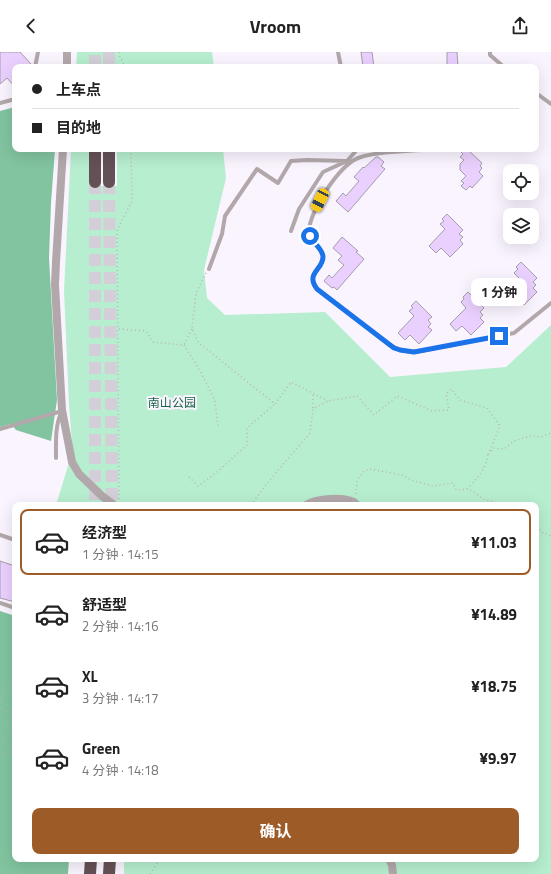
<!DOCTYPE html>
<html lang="zh">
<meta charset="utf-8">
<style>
:root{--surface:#fff;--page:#f2f2f2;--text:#222;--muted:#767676;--line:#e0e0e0;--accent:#9d5c27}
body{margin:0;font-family:"Titillium Web","Noto Sans SC",sans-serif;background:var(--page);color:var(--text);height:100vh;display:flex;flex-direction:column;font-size:15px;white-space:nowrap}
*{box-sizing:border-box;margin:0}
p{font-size:13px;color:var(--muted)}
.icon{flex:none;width:22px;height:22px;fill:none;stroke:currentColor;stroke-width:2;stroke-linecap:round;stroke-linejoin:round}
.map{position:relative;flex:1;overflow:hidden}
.side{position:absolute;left:12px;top:450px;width:527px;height:360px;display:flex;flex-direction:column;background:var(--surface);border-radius:8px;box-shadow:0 4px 16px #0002}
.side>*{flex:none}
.top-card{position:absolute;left:12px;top:12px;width:527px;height:88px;border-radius:8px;box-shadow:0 4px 16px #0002;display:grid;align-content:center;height:88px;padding:0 20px;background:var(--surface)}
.tools{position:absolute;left:503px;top:112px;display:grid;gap:8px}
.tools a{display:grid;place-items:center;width:36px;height:36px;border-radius:8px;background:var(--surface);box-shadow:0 4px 16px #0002;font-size:20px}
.end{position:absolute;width:18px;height:18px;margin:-9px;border:5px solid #1a73e8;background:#fff;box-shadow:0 0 0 2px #fff}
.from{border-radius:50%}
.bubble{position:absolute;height:28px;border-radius:8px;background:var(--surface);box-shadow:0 4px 16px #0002;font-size:13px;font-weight:700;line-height:28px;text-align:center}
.car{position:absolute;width:12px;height:24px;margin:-12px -6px;border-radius:5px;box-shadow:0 0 3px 1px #0007;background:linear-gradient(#f5c518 24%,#345 0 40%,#f5c518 0 76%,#345 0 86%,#f5c518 0)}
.top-card b{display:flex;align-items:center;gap:14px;height:38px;font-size:15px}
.top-card b+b{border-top:1px solid var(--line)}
.top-card i{width:10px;height:10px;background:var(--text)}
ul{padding:7px 0 0;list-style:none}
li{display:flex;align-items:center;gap:12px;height:66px;margin:0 8px 6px;padding:0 12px;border:2px solid transparent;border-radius:8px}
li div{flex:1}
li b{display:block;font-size:15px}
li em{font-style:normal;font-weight:700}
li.current{border-color:var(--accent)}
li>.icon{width:36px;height:36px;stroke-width:1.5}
.primary-button{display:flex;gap:8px;margin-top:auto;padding:8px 20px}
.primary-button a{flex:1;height:46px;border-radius:8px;background:var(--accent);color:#fff;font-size:16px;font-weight:700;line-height:46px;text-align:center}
header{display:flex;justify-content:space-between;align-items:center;height:52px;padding:0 20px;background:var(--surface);font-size:18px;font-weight:700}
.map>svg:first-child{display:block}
</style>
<header><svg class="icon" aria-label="back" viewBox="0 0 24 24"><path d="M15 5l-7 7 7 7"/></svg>Vroom<svg class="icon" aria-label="share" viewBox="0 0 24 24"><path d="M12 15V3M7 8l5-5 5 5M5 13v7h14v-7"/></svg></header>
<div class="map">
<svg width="551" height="822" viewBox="0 0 551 822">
<rect width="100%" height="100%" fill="#faf4fe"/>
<path fill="#b7eecf" d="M77,0H212L214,15H76Z
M71,97H89V134H117V97H223L226,126L204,218L207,246L225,263L325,260L390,325L506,315L551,273V822H124V807H536V453H56L68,414L72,391L69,353L64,239Z"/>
<path fill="#82c4a0" d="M15,55V97H55L51,151L49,206L57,348L51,389L16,378L11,372L0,375V59Z
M0,559L15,564V807H69L68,822H0Z"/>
<path fill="#ead0fe" stroke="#a59cac" d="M0,0H20L31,12L28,15H15V35L7,26L0,32Z
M361,0H372L374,15H363Z
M447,0H457L458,15H447Z
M464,97H467L482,111L480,114L482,116L479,120L483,124L472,136L470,134L466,138L461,134L464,131L461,129L466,124L460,118V112L464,108L460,105L463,102L461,100Z
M376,105H378L384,110L381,114L385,117L348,160L336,149L343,141L346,144L359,129L354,125L363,115L364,116Z
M447,162L463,178L459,182L463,185L460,188L463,192L450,205L441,196L436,201L429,194L445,177L440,172L444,169L442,167Z
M342,185L358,199L356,200L364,207L337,238L334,235L332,236L324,229L329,223L332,226L344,213L338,208L342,204L333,196Z
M521,210L537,226L533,230L536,233L533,236L537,240L524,253L514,244L509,249L503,242L519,226L514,221L518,217L516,215Z
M468,240L484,256L480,260L483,263L480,266L484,270L471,283L462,274L456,279L450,272L466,256L461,250L464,247L463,245Z
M416,249L432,265L428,268L431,272L428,275L432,278L419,292L410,283L405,288L398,281L414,264L409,259L413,256L411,254Z
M0,509L15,514V550L0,546Z"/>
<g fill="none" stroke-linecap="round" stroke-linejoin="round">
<path stroke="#d3ced7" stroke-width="12" stroke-dasharray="12 6" stroke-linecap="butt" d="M109,0V15
M95,15V0
M95,130V453
M109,130L112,453"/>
<path stroke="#b9b4bd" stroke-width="1.5" stroke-dasharray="1 3" stroke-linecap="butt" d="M119,0V3L125,15
M206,221L196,241L192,277L199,291L275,352L291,330L328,349
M119,277L146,279L153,290L184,293L192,277
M184,293L202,322L215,349L218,375
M313,343V357
M491,399L493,396L504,397L514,389L530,384L541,385L551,381
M189,425L198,434L216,421L247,393V376L275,352
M467,437C477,426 486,418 488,402
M356,442L357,428L364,419L370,417L402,423L411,428L433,434L453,431L456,438L467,437L473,439L483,447L505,453
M119,447L117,178L132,149L131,97
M251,453L268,430L310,381L313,357L328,349L357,344L374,363L397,344L432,359L449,358L446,342L451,337L460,348L487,356L500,374L488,403
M536,475L543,481L551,484
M0,651L15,625
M0,656L15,662
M4,689L13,680L8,678L7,669L15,662
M4,701L15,698
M150,822L160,807"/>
<path stroke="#b2a8ab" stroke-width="4" d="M338,0L341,15
M490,0V3L504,15
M35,15L38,0
M536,41L551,52
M0,51L15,47
M435,97C416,99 369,99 354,108C341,116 330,132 322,145C317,154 309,168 309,179C309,192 322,194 323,204C324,217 305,221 317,237L388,292C399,299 409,301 421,299L514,281L551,251
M291,179L299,157L323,120L347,109L355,100V97
M209,217L222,182L225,164L257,117L278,131L291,109L307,108L347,109
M0,377L62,359
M56,406C56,391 55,374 61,361
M0,483L15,488
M0,551L15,556"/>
<path stroke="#b2a8ab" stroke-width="8" d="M67,15V0
M63,97L56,210L55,233L62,358L72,410L79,422L102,444L114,453
M306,453C318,446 341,445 354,450L357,453
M389,807L392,813L393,822"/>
<path stroke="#645156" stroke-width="12" d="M95,130V97
M109,130V97
M90,822L91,807
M109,822L110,807"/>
</g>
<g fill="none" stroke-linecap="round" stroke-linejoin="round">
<path stroke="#1a73e8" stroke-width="5" d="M310,184C313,191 323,197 323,205C323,218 305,221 317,237L394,296L400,298L414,300L499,284"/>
</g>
<g text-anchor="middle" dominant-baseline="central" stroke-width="4" stroke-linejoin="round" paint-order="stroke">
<g font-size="12" fill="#196644" stroke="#faf4fe">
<text x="172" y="350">南山公园</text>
</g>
</g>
</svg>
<div class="tools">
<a><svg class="icon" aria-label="locate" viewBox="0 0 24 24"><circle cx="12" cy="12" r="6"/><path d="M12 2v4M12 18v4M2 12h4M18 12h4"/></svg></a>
<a><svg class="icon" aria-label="layers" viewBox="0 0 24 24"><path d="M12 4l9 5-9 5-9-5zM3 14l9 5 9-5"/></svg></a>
</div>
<i class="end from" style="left:310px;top:184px"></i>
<i class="end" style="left:499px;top:284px"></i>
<div class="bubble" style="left:471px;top:226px;width:56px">1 分钟</div>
<i class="car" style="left:320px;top:148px;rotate:206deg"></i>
<div class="top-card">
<b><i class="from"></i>上车点</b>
<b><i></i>目的地</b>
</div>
<section class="side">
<ul>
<li class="current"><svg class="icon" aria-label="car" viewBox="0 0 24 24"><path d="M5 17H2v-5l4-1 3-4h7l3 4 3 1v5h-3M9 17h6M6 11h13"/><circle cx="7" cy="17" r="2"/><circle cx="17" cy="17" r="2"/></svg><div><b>经济型</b><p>1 分钟 · 14:15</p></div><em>¥11.03</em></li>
<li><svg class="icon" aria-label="car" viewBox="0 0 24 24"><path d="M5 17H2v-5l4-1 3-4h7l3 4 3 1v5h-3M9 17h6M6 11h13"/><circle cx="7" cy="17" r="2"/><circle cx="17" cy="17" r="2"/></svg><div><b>舒适型</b><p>2 分钟 · 14:16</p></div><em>¥14.89</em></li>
<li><svg class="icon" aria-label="car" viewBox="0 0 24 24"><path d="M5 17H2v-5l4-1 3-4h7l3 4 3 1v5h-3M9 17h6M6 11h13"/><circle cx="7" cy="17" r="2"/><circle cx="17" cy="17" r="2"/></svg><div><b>XL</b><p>3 分钟 · 14:17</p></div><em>¥18.75</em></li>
<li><svg class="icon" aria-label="car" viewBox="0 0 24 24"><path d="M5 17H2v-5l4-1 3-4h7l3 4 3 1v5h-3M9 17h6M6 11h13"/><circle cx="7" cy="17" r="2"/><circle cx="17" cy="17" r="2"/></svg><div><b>Green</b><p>4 分钟 · 14:18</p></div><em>¥9.97</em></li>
</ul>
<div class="primary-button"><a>确认</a></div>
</section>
</div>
